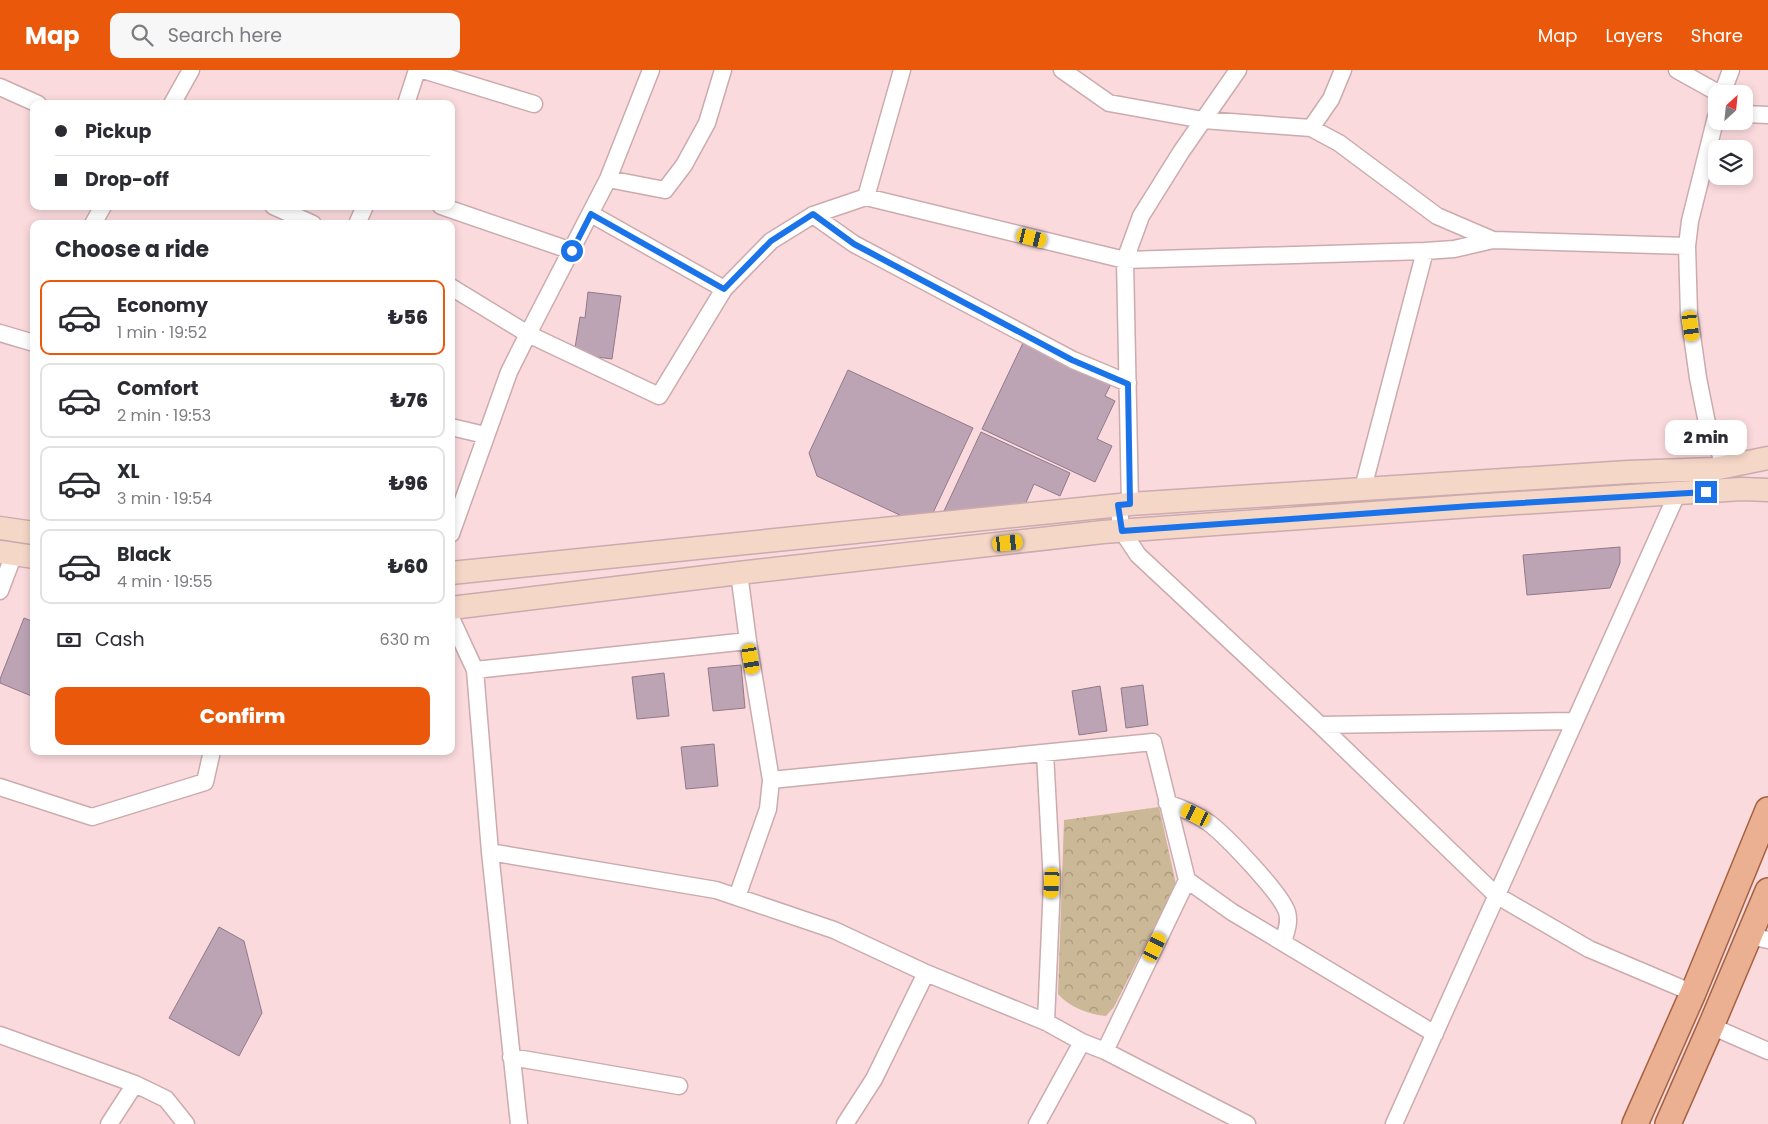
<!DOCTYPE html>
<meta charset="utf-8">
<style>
:root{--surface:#fff;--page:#f7f7f7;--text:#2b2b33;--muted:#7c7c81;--line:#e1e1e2;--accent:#ea580c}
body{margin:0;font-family:Poppins,sans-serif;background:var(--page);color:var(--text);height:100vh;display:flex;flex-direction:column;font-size:19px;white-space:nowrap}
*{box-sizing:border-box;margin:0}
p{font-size:16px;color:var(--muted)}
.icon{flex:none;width:28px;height:28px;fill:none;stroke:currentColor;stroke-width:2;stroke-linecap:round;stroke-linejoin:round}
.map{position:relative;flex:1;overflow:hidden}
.details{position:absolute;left:30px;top:150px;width:425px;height:535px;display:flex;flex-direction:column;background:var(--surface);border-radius:10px;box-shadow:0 2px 8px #0003}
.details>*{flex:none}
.banner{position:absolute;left:30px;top:30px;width:425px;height:110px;border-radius:10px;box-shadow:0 2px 8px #0003;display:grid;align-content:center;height:110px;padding:0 25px;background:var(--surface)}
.needle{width:32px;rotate:27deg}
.controls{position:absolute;left:1708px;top:15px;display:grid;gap:10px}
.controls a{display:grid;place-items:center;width:45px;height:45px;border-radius:10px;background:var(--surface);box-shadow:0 2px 8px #0003;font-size:25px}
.end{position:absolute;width:22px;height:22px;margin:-11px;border:6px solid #1a73e8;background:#fff;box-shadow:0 0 0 2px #fff}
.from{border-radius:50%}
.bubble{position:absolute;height:35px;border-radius:10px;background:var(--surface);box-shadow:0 2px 8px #0003;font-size:16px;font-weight:800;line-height:35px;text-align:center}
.car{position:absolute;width:15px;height:30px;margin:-15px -8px;border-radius:6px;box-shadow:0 0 4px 1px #0007;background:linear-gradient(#f5c518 24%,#345 0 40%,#f5c518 0 76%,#345 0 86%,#f5c518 0)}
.banner b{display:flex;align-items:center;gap:18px;height:48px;font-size:19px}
.banner b+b{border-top:1px solid var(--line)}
.banner i{width:12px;height:12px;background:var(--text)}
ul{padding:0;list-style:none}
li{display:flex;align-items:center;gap:15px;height:75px;margin:0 10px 8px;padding:0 15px;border:2px solid var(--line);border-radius:10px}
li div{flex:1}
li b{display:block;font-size:19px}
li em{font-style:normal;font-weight:800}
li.active{border-color:var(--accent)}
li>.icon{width:45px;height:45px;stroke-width:1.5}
h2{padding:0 25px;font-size:22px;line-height:60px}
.pay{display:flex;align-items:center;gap:12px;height:55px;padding:0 25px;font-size:19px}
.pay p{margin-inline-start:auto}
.action{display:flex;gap:10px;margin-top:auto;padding:10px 25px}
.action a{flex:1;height:58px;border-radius:10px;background:var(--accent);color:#fff;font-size:20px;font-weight:800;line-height:58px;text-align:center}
header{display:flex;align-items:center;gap:30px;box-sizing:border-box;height:70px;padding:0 25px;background:var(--accent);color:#fff}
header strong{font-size:24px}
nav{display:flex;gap:28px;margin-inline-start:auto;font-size:18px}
.search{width:350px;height:45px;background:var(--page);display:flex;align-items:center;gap:12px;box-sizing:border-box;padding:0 18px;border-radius:10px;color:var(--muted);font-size:19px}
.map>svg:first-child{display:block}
</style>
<header>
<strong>Map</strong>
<div class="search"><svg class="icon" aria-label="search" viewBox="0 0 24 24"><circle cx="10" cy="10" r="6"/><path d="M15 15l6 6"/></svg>Search here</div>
<nav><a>Map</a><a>Layers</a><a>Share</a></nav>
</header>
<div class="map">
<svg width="1768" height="1054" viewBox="0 0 1768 1054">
<defs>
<pattern id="forest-crowns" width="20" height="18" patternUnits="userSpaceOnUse" patternTransform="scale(1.25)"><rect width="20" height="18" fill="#cbb897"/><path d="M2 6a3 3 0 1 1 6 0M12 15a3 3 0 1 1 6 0" fill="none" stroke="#a6967c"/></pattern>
</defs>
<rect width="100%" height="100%" fill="#fbdadd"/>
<path fill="url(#forest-crowns)" d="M1159,737L1176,814L1114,937L1106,946C1090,945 1069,937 1058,924L1064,750Z"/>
<path fill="#bda4b5" stroke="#907989" d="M588,222L621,226L612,289L574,284L580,247L585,248Z
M1023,273L1111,314L1105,326L1115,331L1097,369L1112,376L1095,412L982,359Z
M848,300L973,358L932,445L906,448L817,406L809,383Z
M981,362L1070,403L1060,426L1034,414L1024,437L944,441Z
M1620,477V493L1610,518L1527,525L1523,485Z
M24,548L34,552V627L0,613V609Z
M741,595L745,638L713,641L708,598Z
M664,603L669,646L637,649L632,607Z
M1143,615L1148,655L1126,658L1121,618Z
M1100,616L1107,661L1079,665L1072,621Z
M714,674L718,716L686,719L681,677Z
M219,857L244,871L262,943L239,986L169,948Z"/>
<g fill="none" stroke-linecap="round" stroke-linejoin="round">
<g stroke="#cbabae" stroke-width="19">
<path id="minor" d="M423,0L534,34
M651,0L608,109L528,264L659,326L724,219L771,171L813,145L866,127L1125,190L1425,181L1454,179L1493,170
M1062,0L1109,33L1203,50L1311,58L1339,73L1437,146L1493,170L1687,176L1689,244L1698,308L1707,353L1726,397
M1677,0L1720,24
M0,17L38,34
M1722,24L1731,0
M172,34L191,0
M406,34L417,0
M1744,44L1768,45
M1311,58L1331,29L1343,0
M608,109L665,120L684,95L707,53L723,0
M866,127L902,0
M273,136L313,154
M441,136L572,181
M591,144L724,219
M813,145L854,174L1073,290L1128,313
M93,154L103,136
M357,154L365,136
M1687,176L1690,151L1716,47
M451,217L528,264L509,302L451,464
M0,263L34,273
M451,357L485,365
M1363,418L1425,181
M1130,434L1125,190L1141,146L1181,82L1238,0
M1118,435L1122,461L1138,485L1320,655L1496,825L1589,879L1693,923
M0,521L14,484
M451,548L475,600L490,782L519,1054
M475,600L748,571
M1320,655L1574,651
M1045,683L1052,813L1046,952
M771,710L1153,672L1187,810L1105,981
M0,717L92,747L205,712L212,681
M1167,733C1182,738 1196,744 1209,753C1225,765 1281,823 1287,842C1290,852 1286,862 1283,872
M490,782L716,820L834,860L926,903L1046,952L1082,972L1105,981L1247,1054
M1187,810L1232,842L1435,964
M737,827L768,739L771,710L748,571L739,503
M1749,866L1768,870
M1711,956L1768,981
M0,965L135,1014L166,1029L186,1054
M511,987L679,1016
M109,1054L135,1014
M845,1054L874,1009L926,903
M1037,1054L1082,972
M1394,1054L1677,424"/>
</g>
<g stroke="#cbabae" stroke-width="25">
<path id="secondary" d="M0,458L34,463
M0,482L34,487
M451,503L1130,434L1628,402L1714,399L1768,388
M451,538L739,503L1103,462L1471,436L1742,419L1768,420"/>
</g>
<g stroke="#a56140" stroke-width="28">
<path id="primary" d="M1635,1054L1693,923L1768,740
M1668,1054L1711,956L1768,821"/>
</g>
<use href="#minor" stroke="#fff" stroke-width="16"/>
<use href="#secondary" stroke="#f5d7c8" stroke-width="22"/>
<use href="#primary" stroke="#ebb091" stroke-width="25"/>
</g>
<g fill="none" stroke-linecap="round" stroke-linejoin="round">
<path stroke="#1a73e8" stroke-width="6" d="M572,181L591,144L724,219L771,171L813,144L854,174L871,183L1072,290L1128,314L1130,434L1118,435L1122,461L1471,436L1706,422"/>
</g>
</svg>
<div class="controls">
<a><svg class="needle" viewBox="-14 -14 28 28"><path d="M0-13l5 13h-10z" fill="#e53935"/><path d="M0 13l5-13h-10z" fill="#7c7c81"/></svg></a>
<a><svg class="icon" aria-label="layers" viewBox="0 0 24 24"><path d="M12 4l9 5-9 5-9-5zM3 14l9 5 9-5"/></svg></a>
</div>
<i class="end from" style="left:572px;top:181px"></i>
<i class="end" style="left:1706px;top:422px"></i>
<div class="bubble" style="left:1665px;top:350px;width:82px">2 min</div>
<i class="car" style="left:1032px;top:168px;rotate:104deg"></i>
<i class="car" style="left:1691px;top:256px;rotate:173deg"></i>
<i class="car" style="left:1008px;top:473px;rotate:84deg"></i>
<i class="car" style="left:751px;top:589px;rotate:170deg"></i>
<i class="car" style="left:1196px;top:745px;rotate:296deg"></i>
<i class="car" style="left:1052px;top:813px;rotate:183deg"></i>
<i class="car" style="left:1155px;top:877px;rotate:26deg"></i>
<div class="banner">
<b><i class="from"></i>Pickup</b>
<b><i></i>Drop-off</b>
</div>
<section class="details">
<h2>Choose a ride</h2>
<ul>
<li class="active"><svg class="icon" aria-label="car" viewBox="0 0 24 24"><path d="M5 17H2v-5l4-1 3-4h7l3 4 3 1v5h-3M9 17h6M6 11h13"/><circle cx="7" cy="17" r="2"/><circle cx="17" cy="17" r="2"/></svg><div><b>Economy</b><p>1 min · 19:52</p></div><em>₺56</em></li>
<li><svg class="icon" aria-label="car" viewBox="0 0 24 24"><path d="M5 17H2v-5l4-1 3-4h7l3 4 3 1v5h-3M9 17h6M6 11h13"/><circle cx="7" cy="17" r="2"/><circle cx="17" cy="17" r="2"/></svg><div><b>Comfort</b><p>2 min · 19:53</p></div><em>₺76</em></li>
<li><svg class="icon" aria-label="car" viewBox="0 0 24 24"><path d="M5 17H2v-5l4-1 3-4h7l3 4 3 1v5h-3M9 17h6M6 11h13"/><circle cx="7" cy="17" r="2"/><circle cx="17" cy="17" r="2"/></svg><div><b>XL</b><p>3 min · 19:54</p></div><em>₺96</em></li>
<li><svg class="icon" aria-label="car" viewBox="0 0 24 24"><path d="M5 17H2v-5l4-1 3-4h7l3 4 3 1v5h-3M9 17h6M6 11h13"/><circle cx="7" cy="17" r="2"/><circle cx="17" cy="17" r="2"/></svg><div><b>Black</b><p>4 min · 19:55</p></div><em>₺60</em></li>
</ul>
<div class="pay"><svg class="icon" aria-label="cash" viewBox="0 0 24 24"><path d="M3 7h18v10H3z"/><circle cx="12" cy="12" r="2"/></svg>Cash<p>630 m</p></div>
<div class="action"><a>Confirm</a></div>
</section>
</div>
